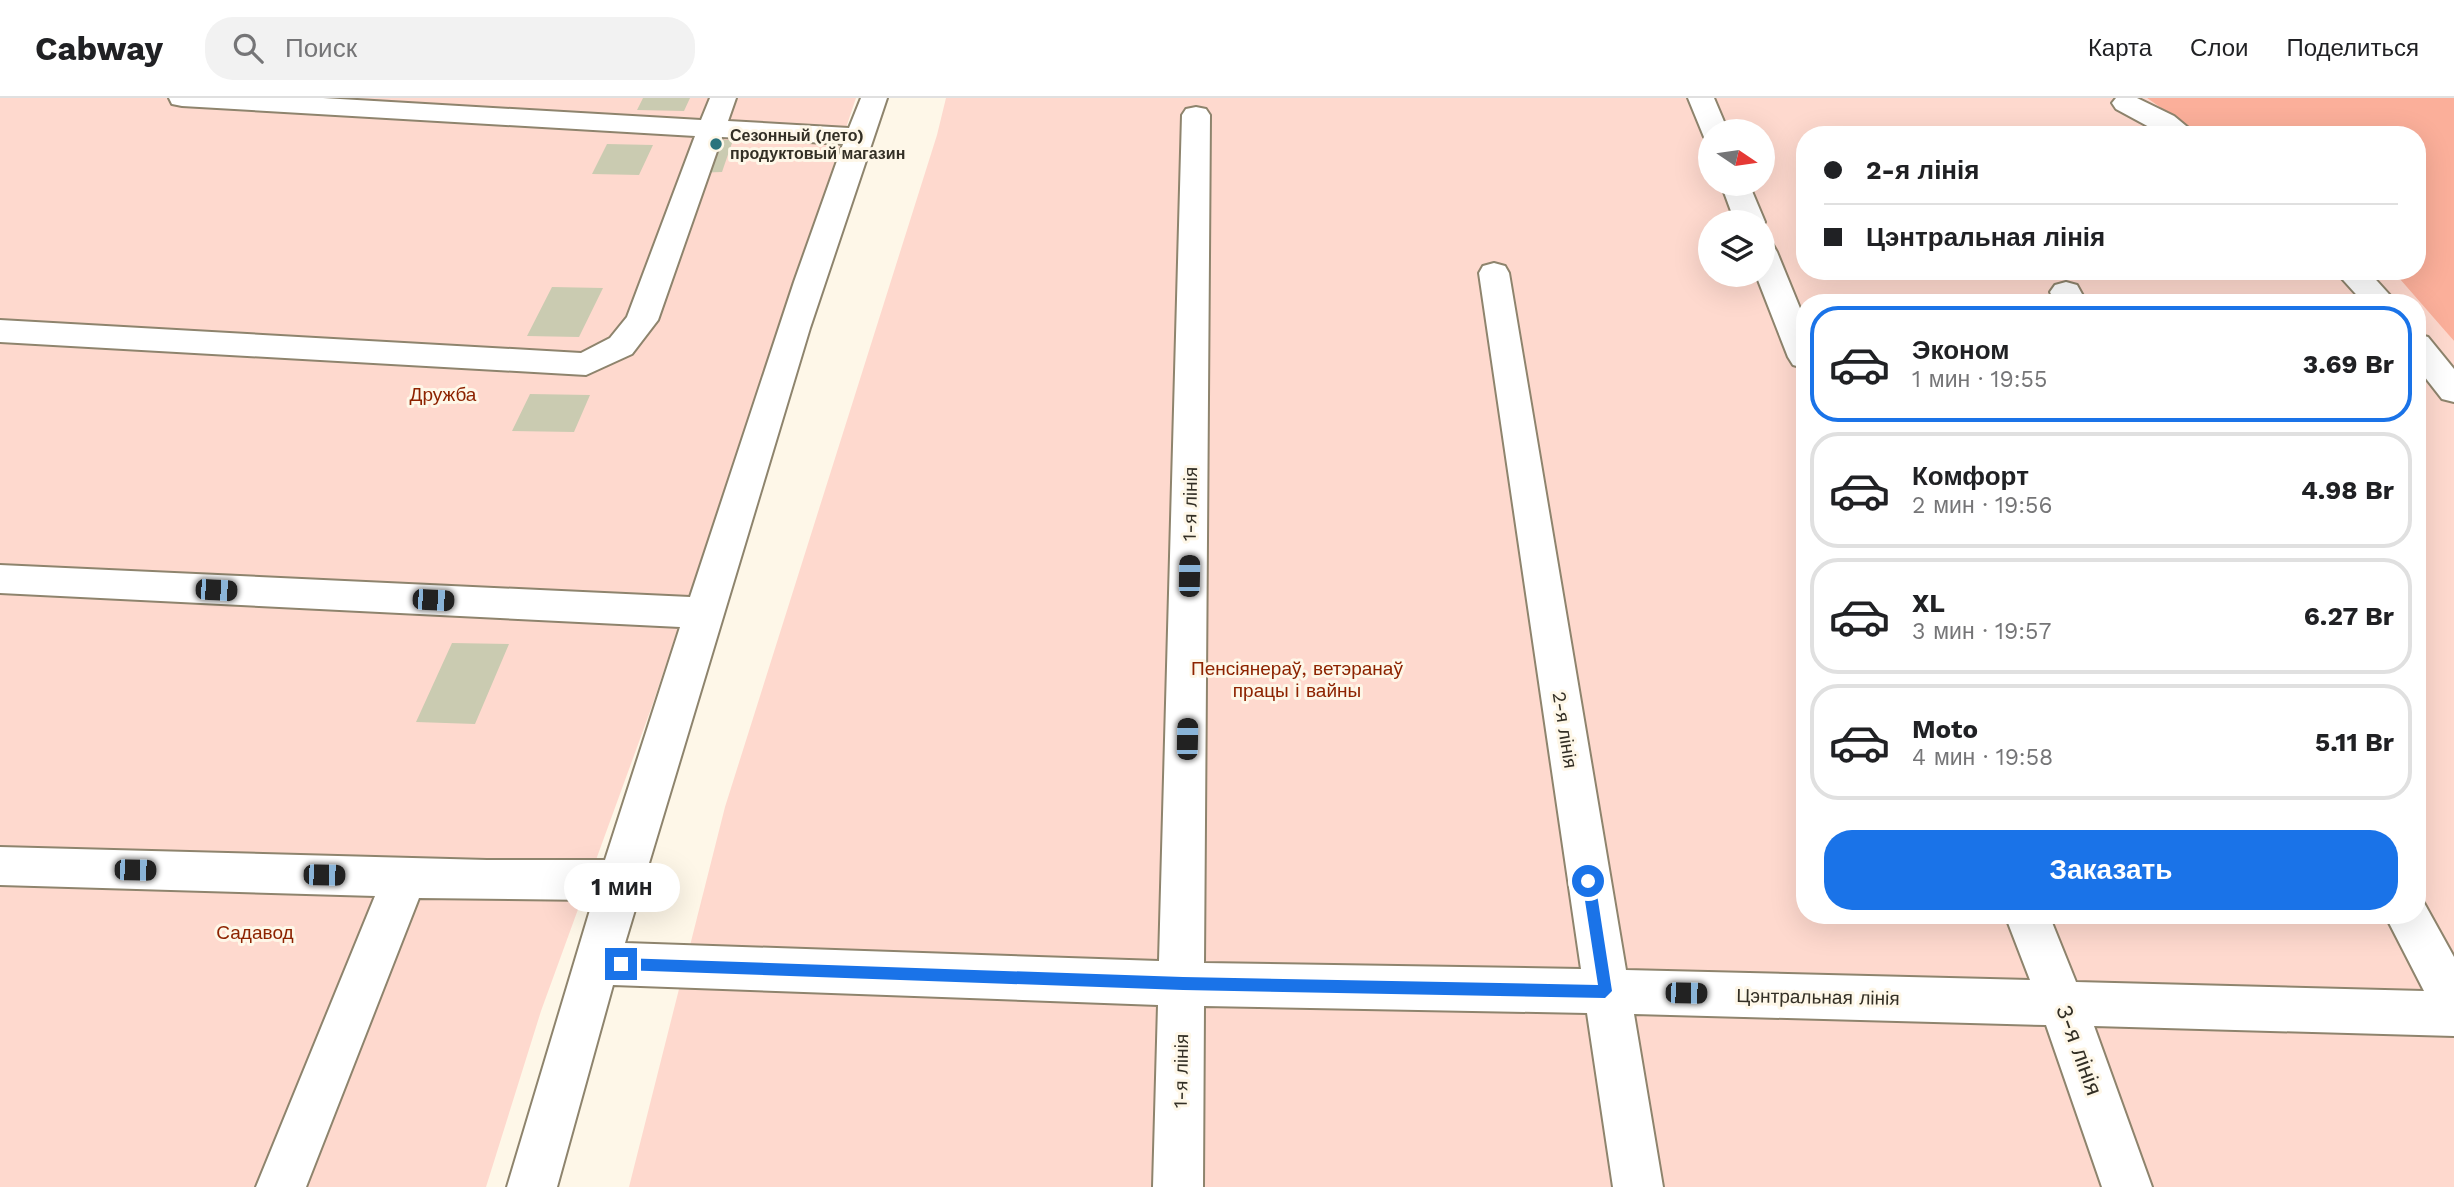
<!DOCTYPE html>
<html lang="ru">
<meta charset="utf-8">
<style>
:root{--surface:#fff;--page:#f2f2f2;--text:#202124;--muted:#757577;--line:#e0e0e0;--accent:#1a73e8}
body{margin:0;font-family:"Work Sans",sans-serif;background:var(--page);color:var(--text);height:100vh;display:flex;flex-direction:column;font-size:26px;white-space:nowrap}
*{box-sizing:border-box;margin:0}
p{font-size:23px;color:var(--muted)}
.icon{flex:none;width:38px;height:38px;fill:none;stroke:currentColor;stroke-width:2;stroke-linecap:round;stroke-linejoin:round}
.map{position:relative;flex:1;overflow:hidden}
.details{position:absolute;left:1796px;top:196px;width:630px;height:630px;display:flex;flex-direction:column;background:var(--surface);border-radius:28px;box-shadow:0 7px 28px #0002}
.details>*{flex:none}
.hud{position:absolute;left:1796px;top:28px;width:630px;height:154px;border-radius:28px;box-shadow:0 7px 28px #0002;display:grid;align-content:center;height:154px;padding:0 28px;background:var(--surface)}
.needle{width:46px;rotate:103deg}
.fabs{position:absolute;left:1698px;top:21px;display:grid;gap:14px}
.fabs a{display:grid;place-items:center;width:77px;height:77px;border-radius:50%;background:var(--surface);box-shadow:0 7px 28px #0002;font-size:35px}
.end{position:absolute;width:32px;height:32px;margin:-16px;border:9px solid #1a73e8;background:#fff;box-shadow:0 0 0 4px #fff}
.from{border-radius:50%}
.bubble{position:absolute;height:49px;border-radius:24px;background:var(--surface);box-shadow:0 7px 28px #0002;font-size:23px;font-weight:700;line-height:49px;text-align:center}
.car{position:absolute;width:21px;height:42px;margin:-21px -10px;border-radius:9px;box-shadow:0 0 5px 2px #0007;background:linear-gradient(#222 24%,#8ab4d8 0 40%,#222 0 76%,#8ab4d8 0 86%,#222 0)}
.hud b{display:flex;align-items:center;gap:24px;height:66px;font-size:26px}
.hud b+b{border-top:2px solid var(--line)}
.hud i{width:18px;height:18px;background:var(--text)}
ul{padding:12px 0 0;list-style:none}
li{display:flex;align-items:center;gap:21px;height:116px;margin:0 14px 10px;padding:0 14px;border:4px solid var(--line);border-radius:28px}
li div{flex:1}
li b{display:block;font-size:26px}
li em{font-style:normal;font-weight:700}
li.selected{border-color:var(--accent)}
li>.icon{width:63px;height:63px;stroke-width:1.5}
.action{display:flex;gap:14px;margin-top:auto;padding:14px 28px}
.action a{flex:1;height:80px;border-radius:28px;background:var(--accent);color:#fff;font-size:28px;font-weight:700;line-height:80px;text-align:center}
header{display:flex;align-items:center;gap:42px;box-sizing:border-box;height:98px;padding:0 35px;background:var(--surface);border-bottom:2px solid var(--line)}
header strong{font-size:33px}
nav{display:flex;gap:38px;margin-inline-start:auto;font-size:24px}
.search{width:490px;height:63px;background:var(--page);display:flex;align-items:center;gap:18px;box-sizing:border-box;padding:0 24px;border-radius:28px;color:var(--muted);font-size:26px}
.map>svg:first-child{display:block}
</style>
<header>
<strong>Cabway</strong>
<div class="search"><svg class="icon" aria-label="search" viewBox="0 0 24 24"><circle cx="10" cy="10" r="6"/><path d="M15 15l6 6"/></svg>Поиск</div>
<nav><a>Карта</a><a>Слои</a><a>Поделиться</a></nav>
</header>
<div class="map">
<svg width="2454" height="1089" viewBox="0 0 2454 1089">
<rect width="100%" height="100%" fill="#fef7e8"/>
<path fill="#fed9ce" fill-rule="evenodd" d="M0,0H856L652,608L541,913L486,1089H0Z
M946,0H2147L2199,37H1804V173H2393L2400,178L2454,243V1089H629L725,709L937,37ZM1710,33H1762V86H1710ZM1710,124H1762V177H1710ZM1804,205H2417V817H1804Z"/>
<path fill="#fbaf9a" d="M2147,0H2454V243L2393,173H2417V37H2199Z"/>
<path fill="#cacbb1" d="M643,0H690L684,13L637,12Z
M703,42H733L722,74L691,75Z
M607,46L653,47L639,77L592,76Z
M552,189L603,190L579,239L527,238Z
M530,296L590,297L574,334L512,333Z
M452,545L509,546L475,626L416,624Z"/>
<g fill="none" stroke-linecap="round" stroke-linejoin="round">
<g stroke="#8e846d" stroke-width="4">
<path id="minor" d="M169,0H323L701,22L710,0H736L728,23L849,30L861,0H887L810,230L625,845L1159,863L1182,17L1186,11L1196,9L1206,11L1210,17L1204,865L1581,871L1479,175L1483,168L1494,165L1505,168L1509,175L1626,872L2030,882L2005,817H2049L2076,884L2424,893L2385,817H2417V800L2423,803L2454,859V938L2094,928L2152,1089H2102L2046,927L1634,916L1663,1089H1613L1587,915L1204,908L1203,1089H1153L1158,907L613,887L557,1089H507L593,802L419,800L306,1089H256L375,798L0,787V749L487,762H605L680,529L0,495V467L690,499L794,184L843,46L722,39L658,222L632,256L586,277L0,244V222L581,255L610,240L627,219L695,38L182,8L172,6Z
M1688,0H1714L1728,33H1710V40L1704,39Z
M2116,0H2137L2174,18L2197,37H2164L2116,11L2112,5Z
M1721,86H1749L1765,124L1762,128V124H1735Z
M1762,145L1773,147L1777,154L1804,220V270L1793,267L1788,259L1756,177H1762Z
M2335,173H2368L2397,205H2364Z
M2066,184L2077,187L2087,205H2055L2050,194L2055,187Z
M2417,236L2428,239L2454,271V304L2442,301L2417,269Z"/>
</g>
<use href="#minor" fill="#fff" fill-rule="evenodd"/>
</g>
<path fill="#1a73e8" d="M1588,777L1595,783L1612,893L1605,900L1183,892L621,872L615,866L621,860L1183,879L1598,887L1582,783Z"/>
<circle fill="#2b737d" stroke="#fef7e8" stroke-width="2.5" cx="716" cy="46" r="7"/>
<g text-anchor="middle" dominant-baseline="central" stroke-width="6" stroke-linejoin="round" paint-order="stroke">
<g font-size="16" font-weight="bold" fill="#332f25" stroke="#fef7e8" text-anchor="start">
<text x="730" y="37">Сезонный (лето)<tspan x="730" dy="18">продуктовый магазин</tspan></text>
</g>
<g font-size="19" fill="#8d2300" stroke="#fef7e8">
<text x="443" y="296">Дружба</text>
<text x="1297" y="570">Пенсіянераў, ветэранаў<tspan x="1297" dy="22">працы і вайны</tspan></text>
<text x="255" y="834">Садавод</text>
</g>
<g font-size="19" fill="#332f25" stroke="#fef7e8">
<text transform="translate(1190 406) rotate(-89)">1-я лінія</text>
<text transform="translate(1565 632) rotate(81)">2-я лінія</text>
<text transform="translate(1818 899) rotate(1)">Цэнтральная лінія</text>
<text transform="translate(1181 973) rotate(-89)">1-я лінія</text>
</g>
<g font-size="23" fill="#332f25" stroke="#fef7e8">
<text transform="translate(2079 952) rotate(70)">3-я лінія</text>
</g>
</g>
</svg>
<div class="fabs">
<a><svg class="needle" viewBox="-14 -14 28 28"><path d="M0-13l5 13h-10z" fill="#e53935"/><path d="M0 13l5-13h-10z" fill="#757577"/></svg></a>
<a><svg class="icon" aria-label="layers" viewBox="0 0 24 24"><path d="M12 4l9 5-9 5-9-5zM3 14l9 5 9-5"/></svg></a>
</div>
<i class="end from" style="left:1588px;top:783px"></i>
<i class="end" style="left:621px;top:866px"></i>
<div class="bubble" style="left:564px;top:765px;width:116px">1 мин</div>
<i class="car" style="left:1189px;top:478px;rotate:1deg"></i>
<i class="car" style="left:216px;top:492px;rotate:93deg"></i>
<i class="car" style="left:433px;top:502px;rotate:93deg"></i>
<i class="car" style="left:1187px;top:641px;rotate:1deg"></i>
<i class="car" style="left:135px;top:772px;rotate:91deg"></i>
<i class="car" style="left:324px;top:777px;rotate:91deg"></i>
<i class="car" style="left:1686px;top:895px;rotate:91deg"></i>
<div class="hud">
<b><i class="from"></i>2-я лінія</b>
<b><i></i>Цэнтральная лінія</b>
</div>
<section class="details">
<ul>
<li class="selected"><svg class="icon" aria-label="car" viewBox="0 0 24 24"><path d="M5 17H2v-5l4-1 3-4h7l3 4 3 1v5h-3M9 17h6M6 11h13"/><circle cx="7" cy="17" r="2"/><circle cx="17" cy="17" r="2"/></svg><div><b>Эконом</b><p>1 мин · 19:55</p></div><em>3.69 Br</em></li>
<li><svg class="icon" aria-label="car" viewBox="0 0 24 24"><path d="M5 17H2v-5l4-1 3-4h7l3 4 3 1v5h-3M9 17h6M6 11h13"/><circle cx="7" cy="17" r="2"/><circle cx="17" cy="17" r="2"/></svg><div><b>Комфорт</b><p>2 мин · 19:56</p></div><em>4.98 Br</em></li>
<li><svg class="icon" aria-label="car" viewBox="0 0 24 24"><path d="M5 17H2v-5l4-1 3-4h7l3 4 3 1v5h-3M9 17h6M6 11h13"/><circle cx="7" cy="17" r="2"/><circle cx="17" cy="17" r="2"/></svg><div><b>XL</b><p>3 мин · 19:57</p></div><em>6.27 Br</em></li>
<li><svg class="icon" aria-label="car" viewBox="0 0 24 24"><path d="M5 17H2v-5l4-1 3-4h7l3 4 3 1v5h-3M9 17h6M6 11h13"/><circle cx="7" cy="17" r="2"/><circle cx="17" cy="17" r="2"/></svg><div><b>Moto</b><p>4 мин · 19:58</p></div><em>5.11 Br</em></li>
</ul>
<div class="action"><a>Заказать</a></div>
</section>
</div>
